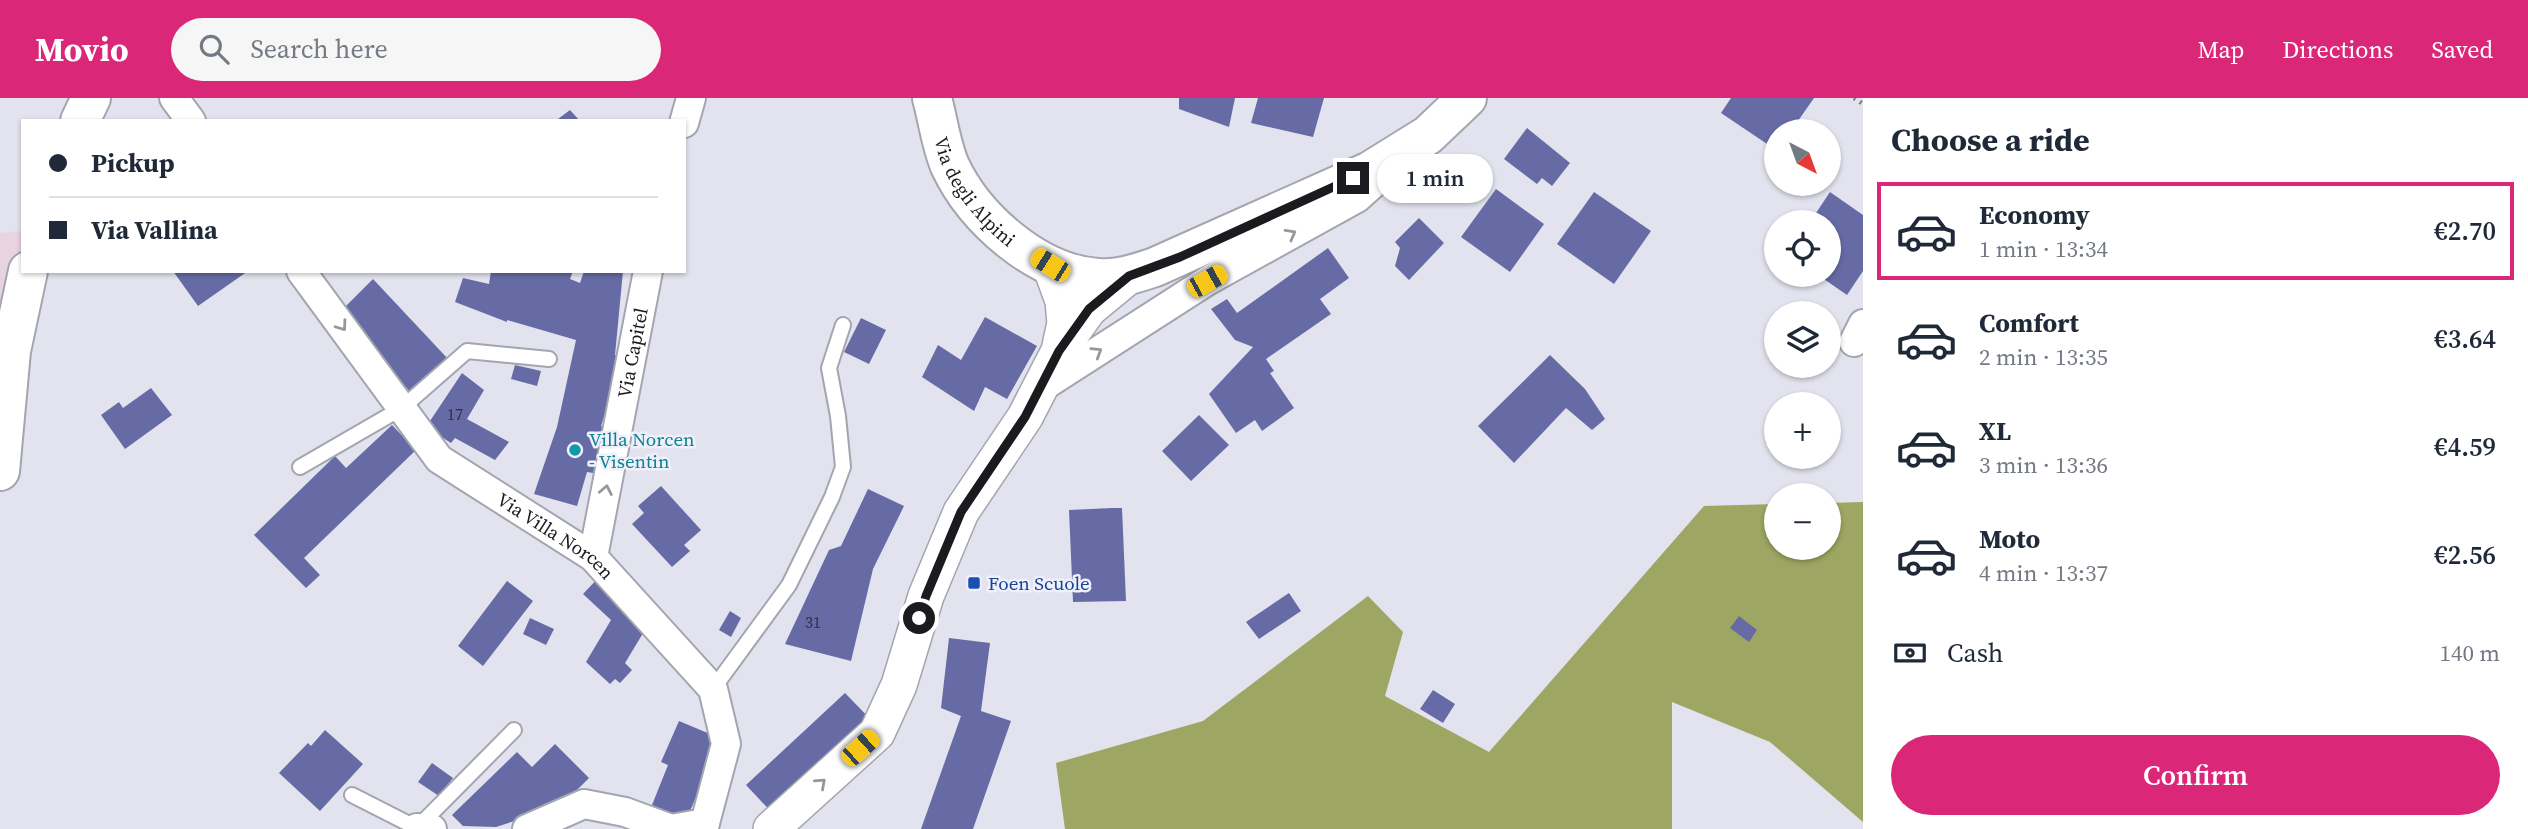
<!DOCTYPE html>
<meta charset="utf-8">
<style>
:root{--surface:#fff;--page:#f6f6f7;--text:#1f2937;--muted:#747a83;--line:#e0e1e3;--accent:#db2777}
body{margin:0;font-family:"Source Serif 4",serif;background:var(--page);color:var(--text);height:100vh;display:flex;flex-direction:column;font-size:26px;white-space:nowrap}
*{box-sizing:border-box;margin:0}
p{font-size:23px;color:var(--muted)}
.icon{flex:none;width:38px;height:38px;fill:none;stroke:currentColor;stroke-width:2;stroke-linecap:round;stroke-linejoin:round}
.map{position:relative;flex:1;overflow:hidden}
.panel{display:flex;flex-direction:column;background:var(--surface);width:665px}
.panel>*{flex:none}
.guide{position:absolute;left:21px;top:21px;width:665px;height:154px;border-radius:0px;box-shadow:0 2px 5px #0004;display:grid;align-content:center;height:154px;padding:0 28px;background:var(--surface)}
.needle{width:46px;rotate:139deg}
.tools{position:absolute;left:1764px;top:21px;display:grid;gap:14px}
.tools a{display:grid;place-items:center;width:77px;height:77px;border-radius:50%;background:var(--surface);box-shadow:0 2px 5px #0004;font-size:35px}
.end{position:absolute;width:32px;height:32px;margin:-16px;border:9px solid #1b1b1f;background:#fff;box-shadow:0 0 0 4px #fff}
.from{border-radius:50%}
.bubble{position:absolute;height:49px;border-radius:24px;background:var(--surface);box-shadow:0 2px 5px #0004;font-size:23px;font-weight:600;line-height:49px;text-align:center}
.car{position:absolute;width:21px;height:42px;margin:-21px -10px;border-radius:9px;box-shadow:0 0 5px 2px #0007;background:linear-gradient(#f5c518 24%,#345 0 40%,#f5c518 0 76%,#345 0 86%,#f5c518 0)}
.guide b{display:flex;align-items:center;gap:24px;height:66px;font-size:26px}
.guide b+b{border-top:2px solid var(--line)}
.guide i{width:18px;height:18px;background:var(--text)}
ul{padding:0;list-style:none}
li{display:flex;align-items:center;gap:21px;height:98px;margin:0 14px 10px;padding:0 14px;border:4px solid transparent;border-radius:0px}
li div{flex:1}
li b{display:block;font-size:26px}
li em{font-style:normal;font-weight:600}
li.selected{border-color:var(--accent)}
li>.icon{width:63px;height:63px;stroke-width:1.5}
h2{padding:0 28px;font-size:32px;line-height:84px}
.pay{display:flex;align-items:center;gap:18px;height:77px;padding:0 28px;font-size:26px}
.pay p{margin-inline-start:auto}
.action{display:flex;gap:14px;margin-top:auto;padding:14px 28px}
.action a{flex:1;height:80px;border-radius:42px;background:var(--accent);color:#fff;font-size:28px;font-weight:600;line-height:80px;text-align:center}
header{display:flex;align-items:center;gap:42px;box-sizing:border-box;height:98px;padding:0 35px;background:var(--accent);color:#fff}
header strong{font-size:33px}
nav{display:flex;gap:38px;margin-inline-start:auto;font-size:24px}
.search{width:490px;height:63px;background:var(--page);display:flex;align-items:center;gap:18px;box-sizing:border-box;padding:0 24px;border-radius:38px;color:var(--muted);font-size:26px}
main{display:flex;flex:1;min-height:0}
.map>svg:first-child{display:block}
</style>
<header>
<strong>Movio</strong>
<div class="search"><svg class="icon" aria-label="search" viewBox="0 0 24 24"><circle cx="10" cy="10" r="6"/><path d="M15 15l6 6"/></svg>Search here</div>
<nav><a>Map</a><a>Directions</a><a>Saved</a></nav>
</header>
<main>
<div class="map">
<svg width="1863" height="731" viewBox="0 0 1863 731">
<rect width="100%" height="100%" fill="#e2e3ee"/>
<path fill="#e8d3e1" d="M23,133V153L14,188L0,270V135Z"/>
<path fill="#9da662" d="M1863,404V724L1770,644L1672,604V731H1065L1056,665L1203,623L1368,498L1403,534L1385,598L1489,654L1704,408L1776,406V450H1829V405Z"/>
<path fill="#666ba5" d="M1179,0H1235L1229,29L1179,11Z
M1258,0H1324L1313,39L1251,25Z
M1731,0H1814L1791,33H1776V52L1721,15Z
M570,12L580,23H559L558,21Z
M1527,30L1570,65L1552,88L1542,80L1537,86L1504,61Z
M1496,91L1544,126L1510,174L1461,139Z
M1594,94L1651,133L1614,186L1557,146Z
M1830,94L1863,117V173L1847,197L1818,177H1829V124H1810Z
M1419,120L1444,145L1409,182L1395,168L1400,150L1395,144Z
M1328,150L1349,180L1320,201L1331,216L1266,261L1274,273L1270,275L1294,310L1262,333L1255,322L1236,335L1209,296L1253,249L1235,242L1211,211L1227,201L1237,215Z
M173,173H248L198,208Z
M491,173H573L570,181L580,185L584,173H623L615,257L619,258L609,303L601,328L607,330L593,375L587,374L577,408L534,396L557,329L576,242L507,222V224L455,204L463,180L489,186Z
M373,181L449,262L413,297L376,256L346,208Z
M985,219L1037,248L1007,301L985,289L974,313L922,279L938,247L961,262Z
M861,220L886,232L869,266L844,254Z
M1550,257L1585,291L1605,321L1592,332L1566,310L1514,365L1478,328Z
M515,267L541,273L537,288L511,281Z
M462,275L484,292L467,321L509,344L495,362L455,340L451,345L426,329Z
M151,290L172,317L125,351L101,317L119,304L123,310Z
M1199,317L1229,347L1191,383L1162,353Z
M392,327L416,352L304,460L320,477L306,490L254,437L335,358L346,370Z
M661,388L701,432L684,447L690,453L672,469L632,426L644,415L638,408Z
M868,391L904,408L873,471L851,563L785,546L829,452L841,448Z
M1112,410H1122L1126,503L1073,504L1069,412Z
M602,476L651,522L625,565L632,572L620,585L615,581L610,586L586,564L611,522L583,496Z
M507,483L533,503L483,568L458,548Z
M1289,495L1301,513L1259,541L1246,524Z
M730,513L741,520L731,539L719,532Z
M1739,518L1757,532L1749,544L1730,530Z
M530,520L554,531L546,547L523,536Z
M949,540L990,545L981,613L1011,623L973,731H921L961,618L941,610Z
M1433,592L1455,606L1443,625L1420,611Z
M845,595L876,627L777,720L746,687Z
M679,623L722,641L686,722L652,707L668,667L661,664Z
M325,632L363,666L320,713L279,675L308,645L311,648Z
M555,646L589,680L561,708L496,729L463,728L452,717L517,654L532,669Z
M432,665L453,680L439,698L418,684Z"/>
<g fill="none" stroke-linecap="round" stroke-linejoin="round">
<g stroke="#a3a5af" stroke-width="18">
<path id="service" d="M300,369L402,310L467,253L549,261
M713,591L789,487L832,399L843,369L838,318L829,270L843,227
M352,697L417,730L514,632"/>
</g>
<g stroke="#a3a5af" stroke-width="32">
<g id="minor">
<path d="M174,0L191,23"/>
<path d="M684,25L691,0"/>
<path id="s1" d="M301,173L439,361L593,459L713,591L726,646L705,725L700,731"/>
<path d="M1854,244L1863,226"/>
<path d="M1039,291L1207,183L1357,100L1386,74"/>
<path id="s2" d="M593,459L648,173"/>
<path d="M417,730L432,731"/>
<path d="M527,731L584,706L625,714L671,731L705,725"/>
</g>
</g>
<g stroke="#a3a5af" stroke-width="38">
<path id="tertiary" d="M1061,250L1089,211L1129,178
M771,731L877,635L899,587L926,498L961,414L1025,319L1059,253L1065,225L1063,203L1050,167"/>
</g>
<g stroke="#a3a5af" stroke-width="42">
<g id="secondary">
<path id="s3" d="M932,0C938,22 941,47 950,68C975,121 1037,176 1098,180C1117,182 1137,175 1155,169L1370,73L1428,37L1467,0"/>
<path d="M80,23L91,0"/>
<path d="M0,373L11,253L28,173"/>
</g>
</g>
<path stroke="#7b7b83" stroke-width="4.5" stroke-dasharray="2 5" stroke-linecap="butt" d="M1854,0L1863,6"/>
<use href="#service" stroke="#fff" stroke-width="14"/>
<use href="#minor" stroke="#fff" stroke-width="28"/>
<use href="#tertiary" stroke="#fff" stroke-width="35"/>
<use href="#secondary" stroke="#fff" stroke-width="38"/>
</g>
<defs><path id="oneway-chevron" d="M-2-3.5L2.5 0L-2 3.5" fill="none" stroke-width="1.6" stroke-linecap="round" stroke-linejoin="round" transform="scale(1.75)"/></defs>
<g stroke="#98989a">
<use href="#oneway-chevron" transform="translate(1291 136) rotate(-29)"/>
<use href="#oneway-chevron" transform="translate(342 228) rotate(54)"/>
<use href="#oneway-chevron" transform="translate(1097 254) rotate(-32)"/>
<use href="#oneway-chevron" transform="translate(606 392) rotate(-79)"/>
<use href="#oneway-chevron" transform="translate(821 685) rotate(-42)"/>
</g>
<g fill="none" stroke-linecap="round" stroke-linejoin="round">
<path stroke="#1b1b1f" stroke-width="9" d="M919,520L926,498L961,414L1025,319L1059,253L1089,211L1129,178L1180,159L1353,80"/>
</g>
<circle fill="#0f9aa8" stroke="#eff0fb" stroke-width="2.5" cx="575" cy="352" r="7"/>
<rect fill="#1a4fb4" stroke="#eff0fb" stroke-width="2.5" x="967" y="478" width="14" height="14" rx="3.5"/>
<g text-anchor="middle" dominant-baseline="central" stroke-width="5" stroke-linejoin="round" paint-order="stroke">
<g font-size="16" fill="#2e2f40">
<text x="455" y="316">17</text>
<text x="813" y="524">31</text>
</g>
<g font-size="19" fill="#1b1b1f" stroke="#eff0fb">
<text stroke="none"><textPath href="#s3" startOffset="105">Via degli Alpini</textPath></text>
<text stroke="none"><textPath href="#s2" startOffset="208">Via Capitel</textPath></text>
<text stroke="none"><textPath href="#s1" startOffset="373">Via Villa Norcen</textPath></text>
</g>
<g font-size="19" fill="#0d838f" stroke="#eff0fb" text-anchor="start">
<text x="589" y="341">Villa Norcen<tspan x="589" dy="22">- Visentin</tspan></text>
</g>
<g font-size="19" fill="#164399" stroke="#eff0fb" text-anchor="start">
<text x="988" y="485">Foen Scuole</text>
</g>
</g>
</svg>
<div class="tools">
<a><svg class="needle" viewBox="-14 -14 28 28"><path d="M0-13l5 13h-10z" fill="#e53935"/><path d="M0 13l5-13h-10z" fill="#747a83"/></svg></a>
<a><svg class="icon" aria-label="locate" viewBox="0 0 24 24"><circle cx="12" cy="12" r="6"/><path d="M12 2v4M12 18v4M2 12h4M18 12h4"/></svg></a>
<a><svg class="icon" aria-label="layers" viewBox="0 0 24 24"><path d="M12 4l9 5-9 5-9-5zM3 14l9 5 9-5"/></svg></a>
<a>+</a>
<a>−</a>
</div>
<i class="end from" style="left:919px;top:520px"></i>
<i class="end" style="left:1353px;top:80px"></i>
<div class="bubble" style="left:1377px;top:56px;width:116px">1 min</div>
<i class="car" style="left:1050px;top:167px;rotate:302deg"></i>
<i class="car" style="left:1207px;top:183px;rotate:61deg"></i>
<i class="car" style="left:860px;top:650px;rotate:48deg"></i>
<div class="guide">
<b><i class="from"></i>Pickup</b>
<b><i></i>Via Vallina</b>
</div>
</div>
<section class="panel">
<h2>Choose a ride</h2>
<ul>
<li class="selected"><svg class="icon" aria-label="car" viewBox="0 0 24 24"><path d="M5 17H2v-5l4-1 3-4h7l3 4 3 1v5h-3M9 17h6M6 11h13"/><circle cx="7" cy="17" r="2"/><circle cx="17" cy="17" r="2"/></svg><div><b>Economy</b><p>1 min · 13:34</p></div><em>€2.70</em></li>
<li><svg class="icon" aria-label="car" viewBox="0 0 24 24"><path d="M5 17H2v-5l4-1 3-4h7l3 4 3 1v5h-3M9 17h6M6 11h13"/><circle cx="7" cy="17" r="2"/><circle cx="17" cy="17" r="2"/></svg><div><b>Comfort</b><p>2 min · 13:35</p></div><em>€3.64</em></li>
<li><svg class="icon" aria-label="car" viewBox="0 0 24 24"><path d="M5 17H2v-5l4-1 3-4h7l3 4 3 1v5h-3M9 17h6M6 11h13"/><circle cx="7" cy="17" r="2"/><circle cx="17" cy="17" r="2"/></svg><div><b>XL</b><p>3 min · 13:36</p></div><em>€4.59</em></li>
<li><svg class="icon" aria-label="car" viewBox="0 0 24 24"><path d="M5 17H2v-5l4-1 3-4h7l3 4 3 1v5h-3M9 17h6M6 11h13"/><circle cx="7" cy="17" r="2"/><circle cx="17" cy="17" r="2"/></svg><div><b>Moto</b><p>4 min · 13:37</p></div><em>€2.56</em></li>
</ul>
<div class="pay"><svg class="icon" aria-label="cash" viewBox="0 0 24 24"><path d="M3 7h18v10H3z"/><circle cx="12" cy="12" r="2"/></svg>Cash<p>140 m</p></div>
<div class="action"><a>Confirm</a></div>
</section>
</main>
